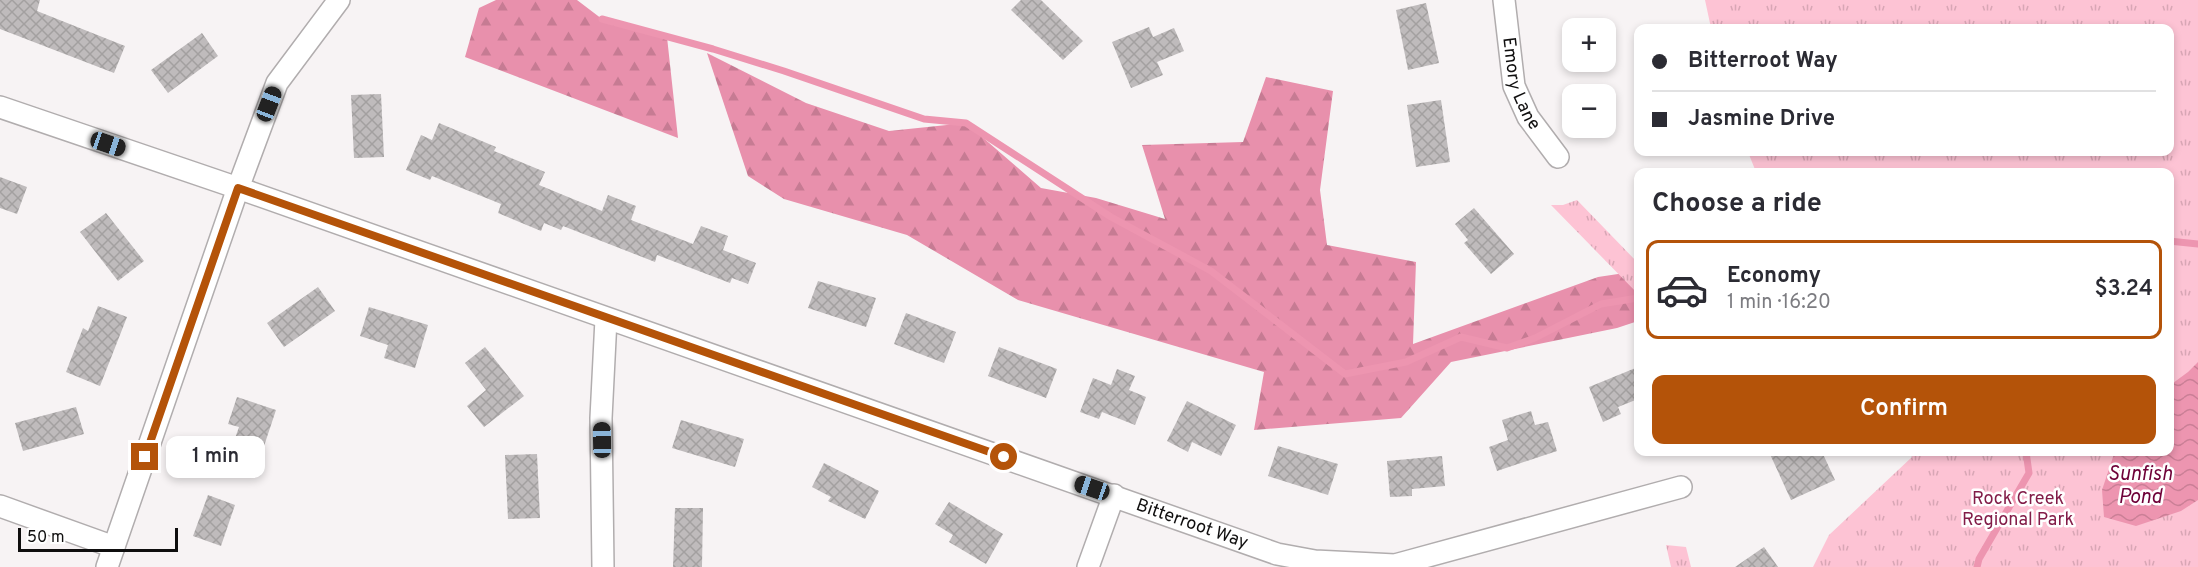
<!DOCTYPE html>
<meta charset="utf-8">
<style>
:root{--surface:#fff;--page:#f7f7f7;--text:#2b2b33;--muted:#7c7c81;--line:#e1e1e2;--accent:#b45309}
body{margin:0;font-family:Overpass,sans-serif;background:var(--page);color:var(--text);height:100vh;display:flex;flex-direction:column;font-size:22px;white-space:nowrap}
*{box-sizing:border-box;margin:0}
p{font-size:20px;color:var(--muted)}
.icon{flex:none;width:33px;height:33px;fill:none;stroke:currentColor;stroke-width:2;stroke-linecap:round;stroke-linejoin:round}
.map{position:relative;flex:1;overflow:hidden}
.sheet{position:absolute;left:1634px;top:168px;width:540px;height:288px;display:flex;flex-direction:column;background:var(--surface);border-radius:12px;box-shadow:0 3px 9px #0003}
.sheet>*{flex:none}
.hud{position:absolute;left:1634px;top:24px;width:540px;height:132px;border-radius:12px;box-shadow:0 3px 9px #0003;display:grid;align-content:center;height:132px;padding:0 18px;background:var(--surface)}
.tools{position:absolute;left:1562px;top:18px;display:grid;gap:12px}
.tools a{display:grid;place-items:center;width:54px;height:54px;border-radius:12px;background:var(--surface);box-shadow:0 3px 9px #0003;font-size:30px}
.scale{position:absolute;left:18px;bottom:15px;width:160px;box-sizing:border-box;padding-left:6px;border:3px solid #0f0e0e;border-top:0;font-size:16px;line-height:21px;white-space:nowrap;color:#0f0e0e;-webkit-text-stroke:4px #fff;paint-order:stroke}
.end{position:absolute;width:27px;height:27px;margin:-14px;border:8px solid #b45309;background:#fff;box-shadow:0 0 0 3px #fff}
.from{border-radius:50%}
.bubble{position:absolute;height:42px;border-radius:12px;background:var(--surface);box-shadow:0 3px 9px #0003;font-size:20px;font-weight:600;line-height:42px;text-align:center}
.car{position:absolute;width:18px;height:36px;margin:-18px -9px;border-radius:8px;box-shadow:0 0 4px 2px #0007;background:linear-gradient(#222 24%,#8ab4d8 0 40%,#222 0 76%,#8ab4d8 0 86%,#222 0)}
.hud b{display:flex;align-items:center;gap:21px;height:57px;font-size:22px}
.hud b+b{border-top:2px solid var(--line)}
.hud i{width:15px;height:15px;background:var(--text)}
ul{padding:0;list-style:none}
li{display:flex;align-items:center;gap:18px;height:99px;margin:0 12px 9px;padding:0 6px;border:3px solid var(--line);border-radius:12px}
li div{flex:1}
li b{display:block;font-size:22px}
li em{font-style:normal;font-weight:600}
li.current{border-color:var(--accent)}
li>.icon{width:54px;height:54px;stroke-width:1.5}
h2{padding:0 18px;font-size:27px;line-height:72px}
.cta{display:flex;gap:12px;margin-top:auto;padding:12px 18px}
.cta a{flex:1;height:69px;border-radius:12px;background:var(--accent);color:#fff;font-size:24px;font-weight:600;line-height:69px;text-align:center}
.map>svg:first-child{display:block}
</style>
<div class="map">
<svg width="2198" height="567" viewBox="0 0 2198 567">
<defs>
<pattern id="forest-firs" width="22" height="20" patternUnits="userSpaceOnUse" patternTransform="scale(1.5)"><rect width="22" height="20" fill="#e890ac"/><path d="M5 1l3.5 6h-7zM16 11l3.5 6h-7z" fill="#c67b93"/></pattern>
<pattern id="park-tufts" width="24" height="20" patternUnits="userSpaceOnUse" patternTransform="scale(1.5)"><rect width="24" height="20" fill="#fdc3d4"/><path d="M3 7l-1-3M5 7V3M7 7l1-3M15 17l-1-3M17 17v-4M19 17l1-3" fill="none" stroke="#d8a6b5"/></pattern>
<pattern id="water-waves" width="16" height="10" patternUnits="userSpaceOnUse" patternTransform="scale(1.5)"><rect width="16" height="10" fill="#ed95b0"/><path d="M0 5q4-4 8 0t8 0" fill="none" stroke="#ca7f96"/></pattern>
<pattern id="building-cross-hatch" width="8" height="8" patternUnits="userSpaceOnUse" patternTransform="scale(1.5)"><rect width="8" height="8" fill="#bfbbbc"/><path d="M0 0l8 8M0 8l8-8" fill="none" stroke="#a3a0a0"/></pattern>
</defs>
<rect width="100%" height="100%" fill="#f7f3f4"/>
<path fill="url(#forest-firs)" d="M496,0H577L602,19L667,37L678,138L465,57L479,8Z
M707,53L806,103L889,131L966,123L1041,188L1096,198L1165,219L1142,145L1243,142L1266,77L1333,91L1320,190L1327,245L1416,262L1413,344L1598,277L1638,271V321L1617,328L1451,362L1401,418L1254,430L1264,372L1018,300L907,235L784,199L748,176Z"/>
<path fill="url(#park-tufts)" d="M1705,0H2198V567H1813L1829,535L1912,457L1909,452H2169V172H1756L1748,152H2169V28H1711Z
M1577,200L1638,263V294L1551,205H1563Z
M1666,545L1686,547L1691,567H1671Z"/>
<path fill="url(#water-waves)" d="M2198,362V500L2181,511L2136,526L2104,517L2102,490L2114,454L2115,452H2169V386L2188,372Z"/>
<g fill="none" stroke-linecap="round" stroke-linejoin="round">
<path stroke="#ed95b0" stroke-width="7" d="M602,19L713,49L784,71L924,119L966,123L1111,217L1211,271L1345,374L1406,362L1461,337L1507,348L1535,338L1601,304L1638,298
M2169,241L2198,244
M1977,567L1979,559L2029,473L2026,452"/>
</g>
<path fill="url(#building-cross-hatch)" d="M0,0H40L37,11L125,46L114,73L0,29Z
M1021,0H1041L1083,41L1063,60L1011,10Z
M1426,3L1439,63L1408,70L1396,10Z
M1149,27L1153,37L1174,28L1184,51L1157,62L1163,75L1131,88L1112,42Z
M202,33L218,56L168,93L151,70Z
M381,94L384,157L354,158L351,95Z
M1441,100L1450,162L1416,167L1407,105Z
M439,123L496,147L494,151L545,172L539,185L602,211L608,195L636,206L631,220L693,244L701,226L728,236L723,250L756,263L748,284L732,278L730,283L657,255L655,262L563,226L561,230L544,223L541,231L498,213L501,204L432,176L430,180L406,170L421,135L432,140Z
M0,177L27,187L17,214L0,208Z
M1474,208L1514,254L1491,274L1464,243L1468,240L1455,224Z
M106,213L144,261L118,281L80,232Z
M818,281L876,298L866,327L808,308Z
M318,287L335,311L284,347L267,323Z
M98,306L127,317L100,386L66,372L83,328L88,331Z
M369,307L428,325L415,368L384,358L388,345L360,336Z
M906,313L956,332L944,363L894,344Z
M485,347L524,396L484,427L467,406L486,390L465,363Z
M999,347L1057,369L1046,398L988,376Z
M1638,367V399L1618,407L1621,414L1603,422L1589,387Z
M1117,369L1135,376L1129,390L1146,397L1135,425L1102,412L1099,419L1080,412L1093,378L1111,385Z
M237,397L276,410L263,449L260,448L252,473L226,464L239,427L228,424Z
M1187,401L1236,425L1221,456L1192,442L1188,452L1167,441Z
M76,407L84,434L23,451L15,423Z
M1531,411L1535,425L1548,422L1557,451L1497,471L1489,447L1508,440L1502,420Z
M681,420L744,439L735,467L672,448Z
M1278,446L1338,464L1328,495L1268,476Z
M1769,452H1822L1835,480L1791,500Z
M537,454L540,518L508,519L505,455Z
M1442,456L1445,486L1412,489V496L1390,497L1387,461Z
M824,463L879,491L865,519L828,501L831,497L812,487Z
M208,495L235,505L221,546L193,536Z
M949,502L1003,534L986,564L949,542L953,535L935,524Z
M675,508H703L702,567H673Z
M1764,547L1778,567H1735Z"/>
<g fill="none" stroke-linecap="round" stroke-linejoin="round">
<g stroke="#b1adae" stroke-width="24">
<g id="minor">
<path id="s1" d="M1504,0L1514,86L1528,117L1558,157"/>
<path id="s2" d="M0,107L238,188L1277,554L1315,561L1395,565L1681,487"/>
<path d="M0,506L114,547"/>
<path d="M107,567L238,188L277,83L339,0"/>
<path d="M603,567L601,418L606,319"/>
<path d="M1088,567L1114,495"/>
</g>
</g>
<use href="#minor" stroke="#fff" stroke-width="21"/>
</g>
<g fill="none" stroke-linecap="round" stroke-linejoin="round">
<path stroke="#b45309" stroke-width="8" d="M145,457L238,188L1004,457"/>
</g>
<g text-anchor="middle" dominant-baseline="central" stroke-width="5" stroke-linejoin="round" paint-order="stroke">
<g font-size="18" fill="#0f0e0e" stroke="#fff">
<text stroke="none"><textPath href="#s1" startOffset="86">Emory Lane</textPath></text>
<text stroke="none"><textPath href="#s2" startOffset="1263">Bitterroot Way</textPath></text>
</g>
<g font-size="18" fill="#821c48" stroke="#fff">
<text x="2018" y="499">Rock Creek<tspan x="2018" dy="21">Regional Park</tspan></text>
</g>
<g font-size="20" font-style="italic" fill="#6e0138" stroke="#fff">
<text x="2140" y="475">Sunfish<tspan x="2140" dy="23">Pond</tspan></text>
</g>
</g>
</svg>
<div class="tools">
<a>+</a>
<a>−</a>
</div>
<div class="scale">50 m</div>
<i class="end from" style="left:1004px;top:457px"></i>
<i class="end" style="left:145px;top:457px"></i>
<div class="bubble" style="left:166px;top:436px;width:99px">1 min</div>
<i class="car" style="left:269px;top:104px;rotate:21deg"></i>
<i class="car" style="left:108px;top:144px;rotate:109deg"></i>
<i class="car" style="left:602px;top:440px;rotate:359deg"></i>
<i class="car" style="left:1092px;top:488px;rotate:289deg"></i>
<div class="hud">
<b><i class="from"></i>Bitterroot Way</b>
<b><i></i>Jasmine Drive</b>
</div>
<section class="sheet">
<h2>Choose a ride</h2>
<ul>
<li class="current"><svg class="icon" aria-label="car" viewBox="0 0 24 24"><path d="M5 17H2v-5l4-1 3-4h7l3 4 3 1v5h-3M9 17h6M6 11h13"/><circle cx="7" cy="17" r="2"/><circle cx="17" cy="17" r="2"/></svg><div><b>Economy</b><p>1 min · 16:20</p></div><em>$3.24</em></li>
</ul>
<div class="cta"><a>Confirm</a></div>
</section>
</div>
